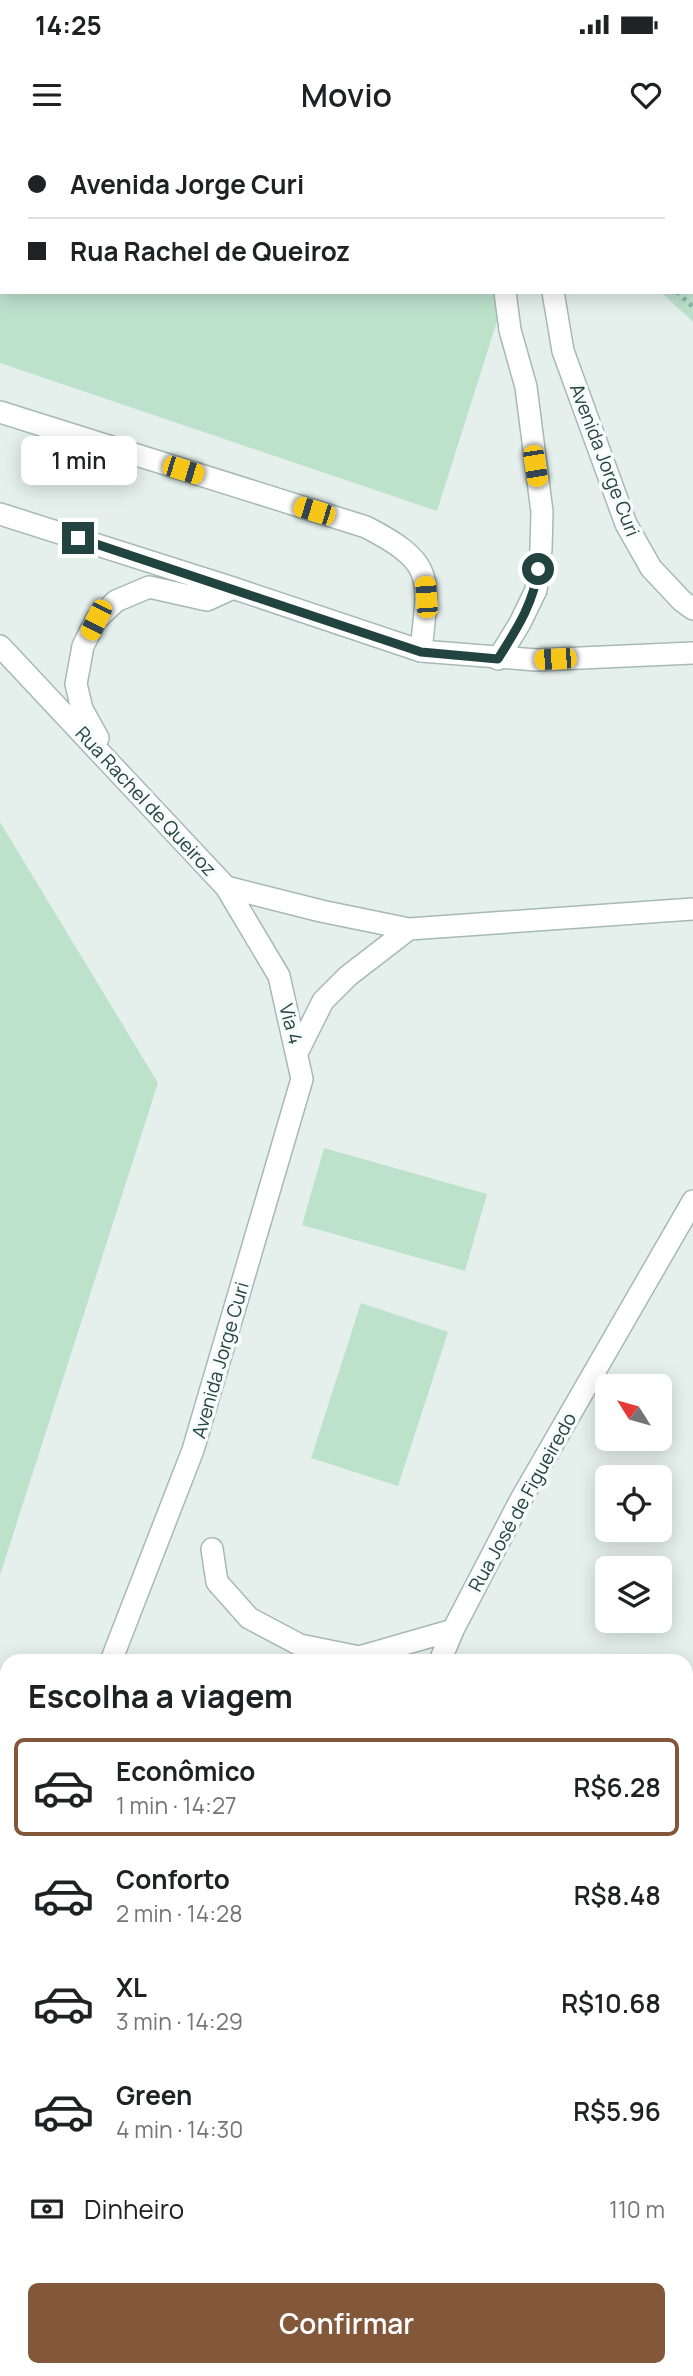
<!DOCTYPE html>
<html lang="pt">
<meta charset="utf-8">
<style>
:root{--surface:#fff;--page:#f6f6f6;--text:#202124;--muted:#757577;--line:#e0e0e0;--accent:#83573a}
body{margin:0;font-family:Manrope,sans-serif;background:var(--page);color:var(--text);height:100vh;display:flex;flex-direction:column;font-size:26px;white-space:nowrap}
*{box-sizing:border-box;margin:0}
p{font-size:23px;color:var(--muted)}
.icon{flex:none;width:38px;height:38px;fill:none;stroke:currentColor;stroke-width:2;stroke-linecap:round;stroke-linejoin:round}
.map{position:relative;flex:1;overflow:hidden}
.sheet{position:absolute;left:0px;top:1514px;width:693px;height:723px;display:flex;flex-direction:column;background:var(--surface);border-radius:21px 21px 0 0;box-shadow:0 4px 18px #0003}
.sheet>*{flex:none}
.guide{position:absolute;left:0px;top:0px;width:693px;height:154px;box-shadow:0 4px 18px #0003;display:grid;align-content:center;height:154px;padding:0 28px;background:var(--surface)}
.needle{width:46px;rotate:307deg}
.fabs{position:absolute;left:595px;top:1234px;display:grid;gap:14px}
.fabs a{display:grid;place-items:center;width:77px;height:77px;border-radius:10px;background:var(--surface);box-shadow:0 4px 18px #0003;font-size:35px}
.end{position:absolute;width:32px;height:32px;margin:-16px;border:9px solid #224440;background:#fff;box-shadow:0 0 0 4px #fff}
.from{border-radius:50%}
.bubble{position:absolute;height:49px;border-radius:10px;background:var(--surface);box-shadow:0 4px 18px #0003;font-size:23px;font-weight:600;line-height:49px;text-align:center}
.car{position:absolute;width:21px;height:42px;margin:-21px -10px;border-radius:9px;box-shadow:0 0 5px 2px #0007;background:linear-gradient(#f5c518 24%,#345 0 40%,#f5c518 0 76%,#345 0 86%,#f5c518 0)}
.guide b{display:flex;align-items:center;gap:24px;height:66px;font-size:26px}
.guide b+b{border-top:2px solid var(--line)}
.guide i{width:18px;height:18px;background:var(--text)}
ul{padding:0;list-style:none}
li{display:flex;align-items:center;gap:21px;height:98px;margin:0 14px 10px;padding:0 14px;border:4px solid transparent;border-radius:10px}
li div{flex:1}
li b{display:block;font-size:26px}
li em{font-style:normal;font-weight:600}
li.on{border-color:var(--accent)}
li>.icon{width:63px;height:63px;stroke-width:1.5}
h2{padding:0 28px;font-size:32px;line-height:84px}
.pay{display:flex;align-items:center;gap:18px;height:77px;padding:0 28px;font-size:26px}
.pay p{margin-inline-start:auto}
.button{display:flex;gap:14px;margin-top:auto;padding:14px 28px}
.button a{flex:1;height:80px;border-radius:10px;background:var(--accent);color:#fff;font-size:28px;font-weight:600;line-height:80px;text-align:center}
.status{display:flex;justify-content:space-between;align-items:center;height:49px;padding:0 35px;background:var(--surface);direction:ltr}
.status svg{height:19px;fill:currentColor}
header{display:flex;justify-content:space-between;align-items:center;height:91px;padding:0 28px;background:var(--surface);font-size:32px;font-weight:600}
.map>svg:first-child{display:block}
</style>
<div class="status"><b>14:25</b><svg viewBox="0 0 49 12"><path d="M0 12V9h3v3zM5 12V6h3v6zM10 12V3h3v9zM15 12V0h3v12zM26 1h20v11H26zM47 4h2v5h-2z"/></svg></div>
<header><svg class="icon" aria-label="menu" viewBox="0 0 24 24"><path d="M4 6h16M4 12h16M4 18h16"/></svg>Movio<svg class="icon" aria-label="heart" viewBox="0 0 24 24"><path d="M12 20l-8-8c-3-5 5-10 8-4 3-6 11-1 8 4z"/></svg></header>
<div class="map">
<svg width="693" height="2236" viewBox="0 0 693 2236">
<rect width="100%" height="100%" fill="#e5f0ec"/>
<path fill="#bde2cc" d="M0,0H507L2,2V152H497L499,175L437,371L0,223Z
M626,0H693V182L661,152H691V2H626Z
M0,682L158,943L0,1435Z
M324,1008L487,1054L465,1131L302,1085Z
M361,1163L448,1192L398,1346L311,1318Z"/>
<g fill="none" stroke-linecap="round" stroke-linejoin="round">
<g stroke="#a7b9b5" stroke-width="23">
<path id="service" d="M0,1922L7,1907
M0,2194L7,2198
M23,2236L25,2230
M119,2236L121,2230"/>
</g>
<g stroke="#a7b9b5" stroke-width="24">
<path id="minor" d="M575,2V0
M553,152L563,211L626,384L651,428L682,461L693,469
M0,272L366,387C438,424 428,439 421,511
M498,519L520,483L536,450L541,409L542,372L526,247L510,190L505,152
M212,1409L217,1442L249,1478L300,1505L359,1517L453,1490
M440,1521L453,1490L520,1361L693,1061
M686,2064L693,2041
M182,2236L184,2230
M635,2236L637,2230"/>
</g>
<g stroke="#a7b9b5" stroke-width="24">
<path id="tertiary" d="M528,2L529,0
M0,374L233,448L421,511L536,520L693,513
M0,506L226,747L321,771L409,789L693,769
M98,598L82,569L76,544L83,506L96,480L116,461L149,447L207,460L233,448
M297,913L323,861L348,836L409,789
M111,1521L193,1310L302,939L279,836L226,747
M0,1792L7,1777"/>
</g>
<path stroke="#83b6ad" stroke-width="4.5" stroke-dasharray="3.5 5" stroke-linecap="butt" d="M644,2V0
M677,152L693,167"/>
<use href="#service" stroke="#fff" stroke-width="19"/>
<use href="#minor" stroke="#fff" stroke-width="21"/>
<use href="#tertiary" stroke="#fff" stroke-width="21"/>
</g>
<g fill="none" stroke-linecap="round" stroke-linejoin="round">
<path stroke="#224440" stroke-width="9" d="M78,398L421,512L498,519C516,490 534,463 538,429"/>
</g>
<g text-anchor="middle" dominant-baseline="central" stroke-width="7" stroke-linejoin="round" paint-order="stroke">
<g font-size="19" fill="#224440" stroke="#f7fbfa">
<text transform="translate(605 320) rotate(69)">Avenida Jorge Curi</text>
<text transform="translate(146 661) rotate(47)">Rua Rachel de Queiroz</text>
<text transform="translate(291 884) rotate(75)">Via 4</text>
<text transform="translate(220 1220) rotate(-74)">Avenida Jorge Curi</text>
<text transform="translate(522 1362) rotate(-61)">Rua José de Figueiredo</text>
</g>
</g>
</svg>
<div class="fabs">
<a><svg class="needle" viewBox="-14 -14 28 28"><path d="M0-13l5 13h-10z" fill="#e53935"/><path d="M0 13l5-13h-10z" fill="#757577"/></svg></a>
<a><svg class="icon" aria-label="locate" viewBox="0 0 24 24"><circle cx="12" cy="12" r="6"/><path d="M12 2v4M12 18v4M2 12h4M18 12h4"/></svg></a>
<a><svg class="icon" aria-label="layers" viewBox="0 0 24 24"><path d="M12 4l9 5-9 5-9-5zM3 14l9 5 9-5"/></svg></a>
</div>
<i class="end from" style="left:538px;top:429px"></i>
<i class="end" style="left:78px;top:398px"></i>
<div class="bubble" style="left:21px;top:296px;width:116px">1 min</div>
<i class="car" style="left:535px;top:326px;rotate:171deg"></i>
<i class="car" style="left:183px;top:330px;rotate:107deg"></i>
<i class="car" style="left:314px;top:371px;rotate:287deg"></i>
<i class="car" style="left:426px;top:457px;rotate:356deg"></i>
<i class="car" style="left:96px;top:480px;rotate:206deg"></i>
<i class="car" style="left:555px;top:519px;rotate:267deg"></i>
<div class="guide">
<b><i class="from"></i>Avenida Jorge Curi</b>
<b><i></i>Rua Rachel de Queiroz</b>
</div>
<section class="sheet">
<h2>Escolha a viagem</h2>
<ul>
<li class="on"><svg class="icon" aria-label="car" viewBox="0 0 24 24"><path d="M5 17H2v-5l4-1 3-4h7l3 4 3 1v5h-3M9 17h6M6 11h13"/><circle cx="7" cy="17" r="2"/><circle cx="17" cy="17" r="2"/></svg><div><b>Econômico</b><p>1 min · 14:27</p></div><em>R$6.28</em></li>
<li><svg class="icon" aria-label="car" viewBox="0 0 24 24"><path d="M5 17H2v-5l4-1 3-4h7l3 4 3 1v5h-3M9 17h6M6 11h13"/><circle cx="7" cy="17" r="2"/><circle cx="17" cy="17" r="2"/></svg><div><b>Conforto</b><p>2 min · 14:28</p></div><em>R$8.48</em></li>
<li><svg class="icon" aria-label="car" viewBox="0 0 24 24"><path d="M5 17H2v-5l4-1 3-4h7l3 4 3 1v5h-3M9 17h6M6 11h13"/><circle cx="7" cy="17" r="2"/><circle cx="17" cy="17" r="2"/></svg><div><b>XL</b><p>3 min · 14:29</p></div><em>R$10.68</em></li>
<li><svg class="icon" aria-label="car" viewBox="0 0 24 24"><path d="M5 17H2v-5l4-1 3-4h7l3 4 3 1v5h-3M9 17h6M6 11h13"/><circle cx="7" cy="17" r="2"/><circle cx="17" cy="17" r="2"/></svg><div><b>Green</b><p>4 min · 14:30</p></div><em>R$5.96</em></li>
</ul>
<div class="pay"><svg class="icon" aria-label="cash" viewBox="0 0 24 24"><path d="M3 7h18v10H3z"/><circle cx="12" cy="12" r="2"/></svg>Dinheiro<p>110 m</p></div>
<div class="button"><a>Confirmar</a></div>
</section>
</div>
